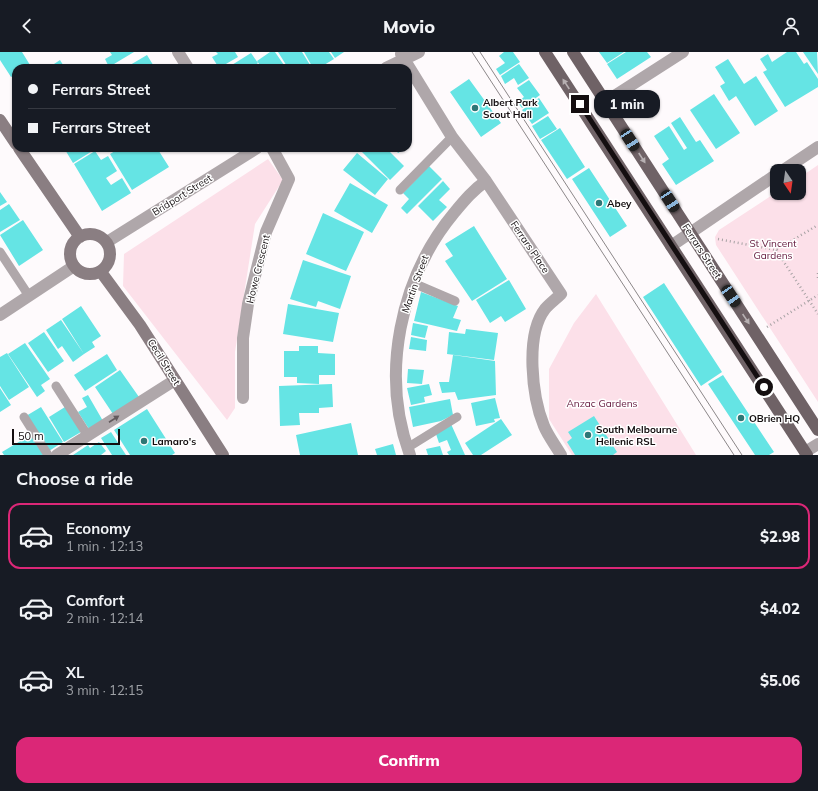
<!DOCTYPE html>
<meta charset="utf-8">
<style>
:root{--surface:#171b24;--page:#20242c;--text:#f1f3f6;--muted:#9ea1a6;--line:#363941;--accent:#db2777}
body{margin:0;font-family:Mulish,sans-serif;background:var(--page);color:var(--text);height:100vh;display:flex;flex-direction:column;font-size:15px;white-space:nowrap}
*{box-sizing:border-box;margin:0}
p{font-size:13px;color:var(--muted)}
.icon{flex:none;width:22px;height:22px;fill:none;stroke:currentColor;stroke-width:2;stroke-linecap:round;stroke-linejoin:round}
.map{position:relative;height:403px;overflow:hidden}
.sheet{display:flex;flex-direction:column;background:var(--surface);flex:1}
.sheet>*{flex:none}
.hud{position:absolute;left:12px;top:12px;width:400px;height:88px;border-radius:12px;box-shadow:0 1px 3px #0004;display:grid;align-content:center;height:88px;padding:0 16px;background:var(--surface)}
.needle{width:26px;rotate:167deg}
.buttons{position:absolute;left:770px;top:112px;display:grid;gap:8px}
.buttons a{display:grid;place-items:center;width:36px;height:36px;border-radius:8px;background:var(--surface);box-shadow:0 1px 3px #0004;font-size:20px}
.scale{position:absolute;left:12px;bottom:10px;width:108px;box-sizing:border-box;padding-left:4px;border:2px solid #140e10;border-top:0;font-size:11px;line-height:14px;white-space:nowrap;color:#140e10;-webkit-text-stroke:3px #fff;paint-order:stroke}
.end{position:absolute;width:18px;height:18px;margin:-9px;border:5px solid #140e10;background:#fff;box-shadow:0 0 0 2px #fff}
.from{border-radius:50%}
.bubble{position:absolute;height:28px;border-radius:12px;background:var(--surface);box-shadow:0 1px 3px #0004;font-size:13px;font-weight:800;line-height:28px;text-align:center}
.car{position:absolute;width:12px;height:24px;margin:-12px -6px;border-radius:5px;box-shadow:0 0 3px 1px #0007;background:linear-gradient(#222 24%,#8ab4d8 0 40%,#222 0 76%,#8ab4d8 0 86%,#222 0)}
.hud b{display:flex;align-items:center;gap:14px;height:38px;font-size:15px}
.hud b+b{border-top:1px solid var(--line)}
.hud i{width:10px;height:10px;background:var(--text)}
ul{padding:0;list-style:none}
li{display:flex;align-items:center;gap:12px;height:66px;margin:0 8px 6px;padding:0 8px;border:2px solid transparent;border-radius:12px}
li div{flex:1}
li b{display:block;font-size:15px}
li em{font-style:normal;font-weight:800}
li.selected{border-color:var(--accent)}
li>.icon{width:36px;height:36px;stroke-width:1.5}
h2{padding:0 16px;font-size:18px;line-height:48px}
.primary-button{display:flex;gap:8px;margin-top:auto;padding:8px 16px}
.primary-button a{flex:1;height:46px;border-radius:12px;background:var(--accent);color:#fff;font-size:16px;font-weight:800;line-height:46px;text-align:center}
header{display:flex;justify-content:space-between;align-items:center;height:52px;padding:0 16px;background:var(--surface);font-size:18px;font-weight:800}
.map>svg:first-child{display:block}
</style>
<header><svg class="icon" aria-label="back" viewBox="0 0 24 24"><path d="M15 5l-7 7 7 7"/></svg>Movio<svg class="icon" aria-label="person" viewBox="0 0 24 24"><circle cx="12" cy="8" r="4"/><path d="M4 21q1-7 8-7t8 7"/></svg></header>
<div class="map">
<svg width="818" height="403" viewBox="0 0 818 403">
<rect width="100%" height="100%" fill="#fefafc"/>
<path fill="#fce0e9" d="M268,107L283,128L255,172L235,300V356L227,368L123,234L124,202Z
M818,113V350L716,193L715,185L719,178L777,140L799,141V126Z
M596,242L696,403H572L549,367V317L574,271Z"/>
<path fill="#65e4e4" d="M0,0H22L30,13L25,16H16V22L11,25L0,8Z
M110,0H134L109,15L105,7L112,3Z
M216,0H235L238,5L219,16L212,5L218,2Z
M270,0H275L286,16H262L257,9Z
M278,0H302L312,16H288Z
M304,0H329L334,7L319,16H313Z
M331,0H344L335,6Z
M504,0H513L520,10L500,23L496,17L505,11L499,4Z
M599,0H624L607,11Z
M626,0H647L651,5L617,27L607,12Z
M787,0H796L804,12L807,10L818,27V35L785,55L763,20L767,18L760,7L768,2L772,10Z
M803,0H817L818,22Z
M251,1L258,11L252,16H227Z
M147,3L155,16H125Z
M728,7L744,32L756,24L778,59L755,74L736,44L729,49L720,34L725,31L715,15Z
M60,8L65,16H48Z
M519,12L529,26L518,33L514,26L505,32L501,24Z
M469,27L501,71L481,85L450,40Z
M529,28L540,43L522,56L517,50L524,45L517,36Z
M714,42L740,81L716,97L690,58Z
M539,46L549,61L532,72L522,58Z
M548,64L557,77L540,87L532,74Z
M680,65L696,90L700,88L714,109L676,133L662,112L669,107L654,84L669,74L684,98L687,96L671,71Z
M560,76L585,115L567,127L541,88Z
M64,96H92L94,98L73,111Z
M120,96H157L169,115L132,138L110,102Z
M358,96H386L404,114L390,128Z
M394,96H407L398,101Z
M95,99L101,108L108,104L117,119L106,126L111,133L122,126L131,141L102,159L74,112Z
M357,101L388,127L375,143L343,118Z
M429,114L442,127L407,162L401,156L409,147L403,141Z
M589,116L627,174L610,185L572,127Z
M443,129L450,137L439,148L447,155L433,169L418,154Z
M350,131L388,153L372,181L334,159Z
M0,140L7,150L0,154Z
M9,152L20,168L0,180V158Z
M323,161L364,180L346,219L306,202Z
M23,168L43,198L19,214L0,183Z
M474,174L507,227L472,249L445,209L453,204L445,192Z
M303,208L351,224L340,257L318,249L316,255L290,247Z
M509,228L526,257L505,270L501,264L490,271L476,248Z
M664,231L722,320L701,334L643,245Z
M421,240L458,254L453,266L461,268L457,279L414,269Z
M288,252L339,261L333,290L283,282Z
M81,254L101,284L92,290L95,295L84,302L62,267Z
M61,268L84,302L73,310L62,294L58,297L46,278Z
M413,271L428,274L425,286L411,283Z
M466,277L498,281L494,308L447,302L449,280L465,282Z
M44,280L64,309L48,320L28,291Z
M411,285L427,288L426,299L409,297Z
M25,291L50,327L41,333L45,339L37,345L8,302Z
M299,294H318V301L335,302V323H319V332L297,331V325H284V299H299Z
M7,301L29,335L9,348L0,334V305Z
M107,302L117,318L85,339L74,323Z
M453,303L495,309L496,343L458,348L455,340L442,341L439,330H449Z
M408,317L424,318L422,332L407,331Z
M120,318L139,345L113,362L95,335Z
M723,323L774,400L769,403H755L708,332Z
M332,332L333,355L319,356V361H299L300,373L280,374L279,334Z
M429,332L432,343L424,345L425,350L411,353L407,336Z
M0,336L11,353L0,360Z
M88,343L103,369L89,377L78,360L87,355L82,346Z
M495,346L500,366L494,367L495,370L476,374L471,351Z
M450,347L453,363L441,369L413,375L409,355Z
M41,355L63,390L49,399L26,364Z
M65,355L81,380L64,390L49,365Z
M147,357L175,401L172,403H130L114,378Z
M594,364L617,400L613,403H575L567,390L572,386L568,380Z
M501,367L512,383L481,403H473L465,391Z
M351,371L358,403H300L296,383Z
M451,372L465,403H449L447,400L451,398L447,388L439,391L436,382Z
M111,380L126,403H112L101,386Z
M32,382L45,403H4L2,400Z
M99,390L106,399L101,403H73L88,393L90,396Z
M393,392L396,403H377L375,397Z
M440,394L443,403H428L426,397Z"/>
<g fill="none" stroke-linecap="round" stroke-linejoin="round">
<path stroke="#a7a2a4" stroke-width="2.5" stroke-dasharray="1 3" stroke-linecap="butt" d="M718,187L776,198L818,173
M776,198L818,262
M818,221V226
M767,275L818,243"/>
<path stroke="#afa7aa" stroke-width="9" d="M400,138L452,85
M0,200L29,244
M413,231L455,249
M56,334L88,384
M24,365L48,403
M407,396L457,365"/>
<path stroke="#afa7aa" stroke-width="12" d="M178,0L188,16
M401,2L452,85L486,129L561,242C556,247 549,252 545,257C525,283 532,345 544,374C548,384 556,394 561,403
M386,16L419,0
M605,50L683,0
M782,119L818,95
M107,190L257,96
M671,194L777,122
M0,263L74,214
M243,346V286L248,252L266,180L289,127L272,96
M805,400L818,392
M57,403L175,328
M410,403C380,323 400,226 454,161C464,149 473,138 486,129"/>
<path stroke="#8a7e82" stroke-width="12" d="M0,68L16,92
M19,96L80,185
M70 202a20 20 0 1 1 40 0a20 20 0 1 1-40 0Z
M101,220L140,273L223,403"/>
<path stroke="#6f6266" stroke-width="12" d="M545,0L807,403
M573,0L818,378"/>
<path stroke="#8c8789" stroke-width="1" d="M472,0L734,403
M480,0L742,403"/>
</g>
<defs><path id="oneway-solid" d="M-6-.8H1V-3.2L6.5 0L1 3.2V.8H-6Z"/></defs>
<g fill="#b7b0b2">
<use href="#oneway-solid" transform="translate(566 32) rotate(-123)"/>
<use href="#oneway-solid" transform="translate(642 106) rotate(57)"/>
<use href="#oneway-solid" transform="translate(746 267) rotate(56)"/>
</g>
<use fill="#625a5d" href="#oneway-solid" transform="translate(114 367) rotate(-33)"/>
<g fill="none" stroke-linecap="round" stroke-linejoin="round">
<path stroke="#140e10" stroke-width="5" d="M580,52L764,335"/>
</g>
<g fill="#2d7776" stroke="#fff" stroke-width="1.5">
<circle cx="475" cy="56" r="4"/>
<circle cx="599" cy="151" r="4"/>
<circle cx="741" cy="366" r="4"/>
<circle cx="588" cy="383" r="4"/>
<circle cx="144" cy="389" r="4"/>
</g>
<g text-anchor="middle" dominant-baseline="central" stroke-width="3" stroke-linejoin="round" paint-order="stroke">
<g font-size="10" font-weight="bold" fill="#140e10" stroke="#fff" text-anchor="start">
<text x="483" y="50">Albert Park<tspan x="483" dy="12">Scout Hall</tspan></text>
<text x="607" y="151">Abey</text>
<text x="749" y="366">OBrien HQ</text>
<text x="596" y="377">South Melbourne<tspan x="596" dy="12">Hellenic RSL</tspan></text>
<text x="152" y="389">Lamaro's</text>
</g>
<g font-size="10" fill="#140e10" stroke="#fff">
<text transform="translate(182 143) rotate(-32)">Bridport Street</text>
<text transform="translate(530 195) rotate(56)">Ferrars Place</text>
<text transform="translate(702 199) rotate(57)">Ferrars Street</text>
<text transform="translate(258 217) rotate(-76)">Howe Crescent</text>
<text transform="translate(415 232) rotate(-70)">Martin Street</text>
<text transform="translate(164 310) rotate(58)">Cecil Street</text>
</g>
<g font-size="10" fill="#601439" stroke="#fff">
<text x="773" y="191">St Vincent<tspan x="773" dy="12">Gardens</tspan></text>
<text x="602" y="351">Anzac Gardens</text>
</g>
</g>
</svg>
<div class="buttons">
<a><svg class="needle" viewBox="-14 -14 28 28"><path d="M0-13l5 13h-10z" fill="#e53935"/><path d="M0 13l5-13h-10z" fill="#9ea1a6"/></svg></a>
</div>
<div class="scale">50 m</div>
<i class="end from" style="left:764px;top:335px"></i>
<i class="end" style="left:580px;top:52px"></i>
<div class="bubble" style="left:594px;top:38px;width:66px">1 min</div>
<i class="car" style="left:630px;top:88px;rotate:147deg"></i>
<i class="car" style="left:670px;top:149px;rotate:147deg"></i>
<i class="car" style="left:731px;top:244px;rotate:146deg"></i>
<div class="hud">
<b><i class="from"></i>Ferrars Street</b>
<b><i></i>Ferrars Street</b>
</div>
</div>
<section class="sheet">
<h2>Choose a ride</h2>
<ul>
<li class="selected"><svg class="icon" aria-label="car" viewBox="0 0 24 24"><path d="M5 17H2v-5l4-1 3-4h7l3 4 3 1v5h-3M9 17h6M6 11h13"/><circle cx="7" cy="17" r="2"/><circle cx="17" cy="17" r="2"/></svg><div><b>Economy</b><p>1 min · 12:13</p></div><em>$2.98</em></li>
<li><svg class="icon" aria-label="car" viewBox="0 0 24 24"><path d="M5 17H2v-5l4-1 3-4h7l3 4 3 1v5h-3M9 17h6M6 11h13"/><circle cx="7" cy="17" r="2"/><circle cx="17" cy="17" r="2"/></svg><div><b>Comfort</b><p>2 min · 12:14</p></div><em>$4.02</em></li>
<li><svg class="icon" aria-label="car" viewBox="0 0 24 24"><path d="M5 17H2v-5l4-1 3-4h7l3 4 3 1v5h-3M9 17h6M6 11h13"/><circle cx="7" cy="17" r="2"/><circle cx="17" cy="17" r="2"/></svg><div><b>XL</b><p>3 min · 12:15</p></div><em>$5.06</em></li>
</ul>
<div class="primary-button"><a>Confirm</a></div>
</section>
